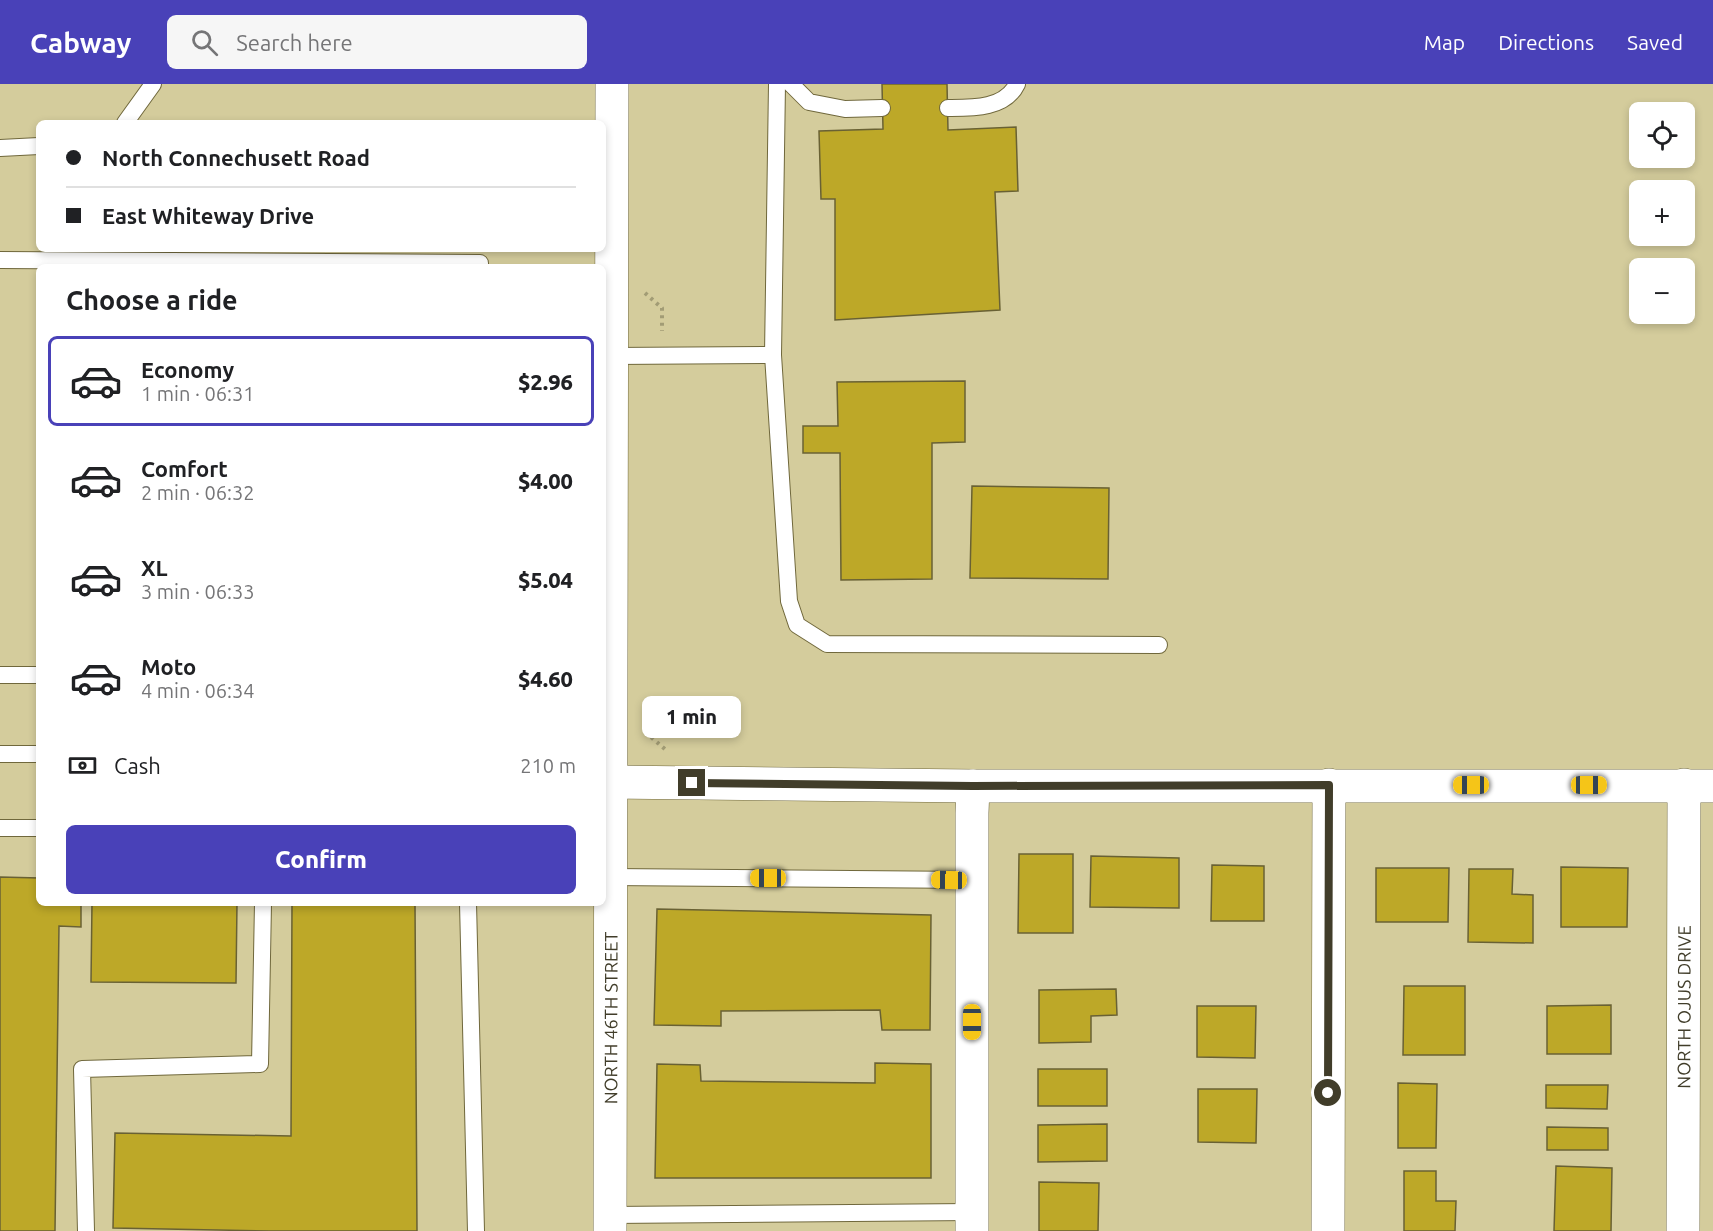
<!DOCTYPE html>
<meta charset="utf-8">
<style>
:root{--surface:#fff;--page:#f6f6f6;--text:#202124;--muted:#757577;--line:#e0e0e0;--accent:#4941b8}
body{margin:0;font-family:Ubuntu,sans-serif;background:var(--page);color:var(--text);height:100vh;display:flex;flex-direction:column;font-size:22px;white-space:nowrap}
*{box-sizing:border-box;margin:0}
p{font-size:20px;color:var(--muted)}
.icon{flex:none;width:33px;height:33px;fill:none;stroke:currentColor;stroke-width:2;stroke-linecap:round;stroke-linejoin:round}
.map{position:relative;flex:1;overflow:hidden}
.sheet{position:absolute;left:36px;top:180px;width:570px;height:642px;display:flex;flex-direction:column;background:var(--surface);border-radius:9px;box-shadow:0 3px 9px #0003}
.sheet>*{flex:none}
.hud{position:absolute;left:36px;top:36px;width:570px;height:132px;border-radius:9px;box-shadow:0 3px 9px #0003;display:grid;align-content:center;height:132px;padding:0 30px;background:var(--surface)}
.controls{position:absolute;left:1629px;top:18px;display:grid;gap:12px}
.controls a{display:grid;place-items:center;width:66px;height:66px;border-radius:9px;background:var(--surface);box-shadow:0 3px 9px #0003;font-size:30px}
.end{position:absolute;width:27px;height:27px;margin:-14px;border:8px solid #413d2a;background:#fff;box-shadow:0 0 0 3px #fff}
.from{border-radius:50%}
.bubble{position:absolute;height:42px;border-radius:9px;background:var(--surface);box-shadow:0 3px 9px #0003;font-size:20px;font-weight:800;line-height:42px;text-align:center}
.car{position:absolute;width:18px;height:36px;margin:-18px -9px;border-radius:8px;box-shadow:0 0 4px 2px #0007;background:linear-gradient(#f5c518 24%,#345 0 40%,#f5c518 0 76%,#345 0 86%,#f5c518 0)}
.hud b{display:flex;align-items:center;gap:21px;height:57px;font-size:22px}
.hud b+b{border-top:2px solid var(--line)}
.hud i{width:15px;height:15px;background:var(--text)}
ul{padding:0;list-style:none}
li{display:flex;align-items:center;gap:18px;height:90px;margin:0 12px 9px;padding:0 18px;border:3px solid transparent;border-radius:9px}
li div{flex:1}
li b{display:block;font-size:22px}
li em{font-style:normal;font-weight:800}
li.on{border-color:var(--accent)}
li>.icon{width:54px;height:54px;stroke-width:1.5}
h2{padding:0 30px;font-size:27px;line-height:72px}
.pay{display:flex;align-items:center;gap:15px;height:66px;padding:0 30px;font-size:22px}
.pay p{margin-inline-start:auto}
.action{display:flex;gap:12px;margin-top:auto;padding:12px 30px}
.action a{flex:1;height:69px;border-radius:9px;background:var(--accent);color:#fff;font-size:24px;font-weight:800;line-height:69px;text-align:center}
header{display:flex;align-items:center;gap:36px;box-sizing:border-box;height:84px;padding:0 30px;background:var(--accent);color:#fff}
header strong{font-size:28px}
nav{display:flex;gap:33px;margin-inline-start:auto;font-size:21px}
.search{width:420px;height:54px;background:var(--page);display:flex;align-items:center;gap:15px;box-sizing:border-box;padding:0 21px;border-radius:9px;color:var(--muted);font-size:22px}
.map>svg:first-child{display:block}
</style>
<header>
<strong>Cabway</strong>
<div class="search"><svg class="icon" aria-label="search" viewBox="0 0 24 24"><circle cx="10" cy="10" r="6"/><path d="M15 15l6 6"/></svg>Search here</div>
<nav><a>Map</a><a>Directions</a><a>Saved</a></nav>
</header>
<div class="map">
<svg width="1713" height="1147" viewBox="0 0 1713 1147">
<rect width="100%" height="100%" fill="#d4cc9c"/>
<path fill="#bda828" stroke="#696134" stroke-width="1.5" d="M882,0H947L948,46L1016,43L1018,107L995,108L1000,226L835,236V115H821L819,47L883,45Z
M965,297V358L932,359V495L841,496L840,369H803V342H838L837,298Z
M972,402L1109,404L1108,495L970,494Z
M1019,770H1073V849H1018Z
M1091,772L1179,774V824L1090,823Z
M1212,781L1264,782V837H1211Z
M1561,783L1628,784L1627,843H1561Z
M1376,784H1449L1448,838H1376Z
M1469,785H1513L1512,810L1533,811V859L1468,858Z
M0,793L39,794V819H81V843L59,842L55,1147H0Z
M92,819H237L236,899L91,898Z
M292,819H415L417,1147H269L113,1144L115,1049L291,1052Z
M657,825L931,831L930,946H882L880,926L721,927V942L654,941Z
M1404,902H1465V971H1403Z
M1116,905L1117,931L1091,932V958L1039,959V906Z
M1611,921V970H1547V922Z
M1197,922H1256L1255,974L1197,973Z
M875,979L931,980V1094H655L657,980L700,981L701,997L875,999Z
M1038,985H1107V1022H1038Z
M1398,999L1437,1000L1436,1064H1398Z
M1546,1001H1608L1607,1025L1546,1024Z
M1198,1005H1257L1256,1059L1198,1058Z
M1107,1040V1077L1038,1078V1041Z
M1547,1043L1608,1044V1066H1547Z
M1556,1082L1612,1084L1611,1147H1554Z
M1404,1087H1436V1117H1456L1455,1147H1404Z
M1039,1098L1099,1099L1098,1147H1039Z"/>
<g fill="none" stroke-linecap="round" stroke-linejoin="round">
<g stroke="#70683c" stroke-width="18">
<path id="service" d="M791,0L809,18L845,25L882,24
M948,24C972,24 1005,25 1017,0
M125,39L153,0
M0,64L39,62
M0,176L480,179V183
M773,271L789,517L797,541L827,560L1159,561
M611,272L773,271L777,0
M0,591H39
M0,670H39
M0,744H39
M610,793L972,796
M468,819L476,1147
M610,1131L972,1128
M86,1147L82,985L260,980L263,819"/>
</g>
<g stroke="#70683c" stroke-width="34">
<g id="minor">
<path d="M610,698L973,702H1713"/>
<path d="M972,1147V729L973,702"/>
<path d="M1328,1147L1329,701"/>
<path id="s1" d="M1683,1147L1684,701"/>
</g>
</g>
<g stroke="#70683c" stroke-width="34">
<g id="tertiary">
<path id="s2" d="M610,1147L612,0"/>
</g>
</g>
<path stroke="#a29c75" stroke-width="4" stroke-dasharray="3 4.5" stroke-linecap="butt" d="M645,209L662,224V247
M644,640L652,654L666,666"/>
<use href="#service" stroke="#fff" stroke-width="16"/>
<use href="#minor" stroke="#fff" stroke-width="33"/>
<use href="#tertiary" stroke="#fff" stroke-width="33"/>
</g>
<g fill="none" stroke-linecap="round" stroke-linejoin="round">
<path stroke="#413d2a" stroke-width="8" d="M692,699L973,702L1329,701L1328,1009"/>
</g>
<g text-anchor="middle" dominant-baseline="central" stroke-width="4.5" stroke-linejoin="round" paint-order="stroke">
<g font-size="18" fill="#413d2a" stroke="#f0ecd4">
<text stroke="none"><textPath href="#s1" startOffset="224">NORTH OJUS DRIVE</textPath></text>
<text stroke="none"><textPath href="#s2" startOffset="213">NORTH 46TH STREET</textPath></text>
</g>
</g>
</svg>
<div class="controls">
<a><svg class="icon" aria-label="locate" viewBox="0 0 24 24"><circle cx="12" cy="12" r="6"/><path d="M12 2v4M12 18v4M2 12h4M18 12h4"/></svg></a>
<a>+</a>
<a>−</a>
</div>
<i class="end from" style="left:1328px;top:1009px"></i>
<i class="end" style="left:692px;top:699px"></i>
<div class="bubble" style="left:642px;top:612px;width:99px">1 min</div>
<i class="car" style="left:1471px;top:701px;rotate:270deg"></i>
<i class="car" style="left:1589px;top:701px;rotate:90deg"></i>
<i class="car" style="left:768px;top:794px;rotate:270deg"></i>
<i class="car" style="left:949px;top:796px;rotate:271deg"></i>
<i class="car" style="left:972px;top:938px;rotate:180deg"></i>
<div class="hud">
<b><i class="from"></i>North Connechusett Road</b>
<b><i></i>East Whiteway Drive</b>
</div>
<section class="sheet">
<h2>Choose a ride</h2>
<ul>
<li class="on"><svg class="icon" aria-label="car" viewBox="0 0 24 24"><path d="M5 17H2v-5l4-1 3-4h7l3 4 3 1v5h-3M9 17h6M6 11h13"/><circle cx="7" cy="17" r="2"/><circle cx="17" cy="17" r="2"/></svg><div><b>Economy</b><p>1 min · 06:31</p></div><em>$2.96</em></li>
<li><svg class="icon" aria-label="car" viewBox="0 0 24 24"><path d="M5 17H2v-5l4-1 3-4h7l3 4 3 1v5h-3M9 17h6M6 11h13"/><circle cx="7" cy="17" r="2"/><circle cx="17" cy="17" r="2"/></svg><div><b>Comfort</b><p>2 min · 06:32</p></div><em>$4.00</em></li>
<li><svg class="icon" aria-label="car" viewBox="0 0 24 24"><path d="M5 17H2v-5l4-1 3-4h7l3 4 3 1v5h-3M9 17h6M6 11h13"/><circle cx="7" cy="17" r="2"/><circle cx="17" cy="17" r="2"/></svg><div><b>XL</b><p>3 min · 06:33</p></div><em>$5.04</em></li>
<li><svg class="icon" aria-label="car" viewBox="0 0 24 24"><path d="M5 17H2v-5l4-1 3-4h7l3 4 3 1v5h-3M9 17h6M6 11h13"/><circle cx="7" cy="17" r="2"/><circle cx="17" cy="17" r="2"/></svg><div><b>Moto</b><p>4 min · 06:34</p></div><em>$4.60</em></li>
</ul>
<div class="pay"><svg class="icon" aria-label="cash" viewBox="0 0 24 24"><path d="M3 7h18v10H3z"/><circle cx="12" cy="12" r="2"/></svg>Cash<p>210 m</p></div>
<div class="action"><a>Confirm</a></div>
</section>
</div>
